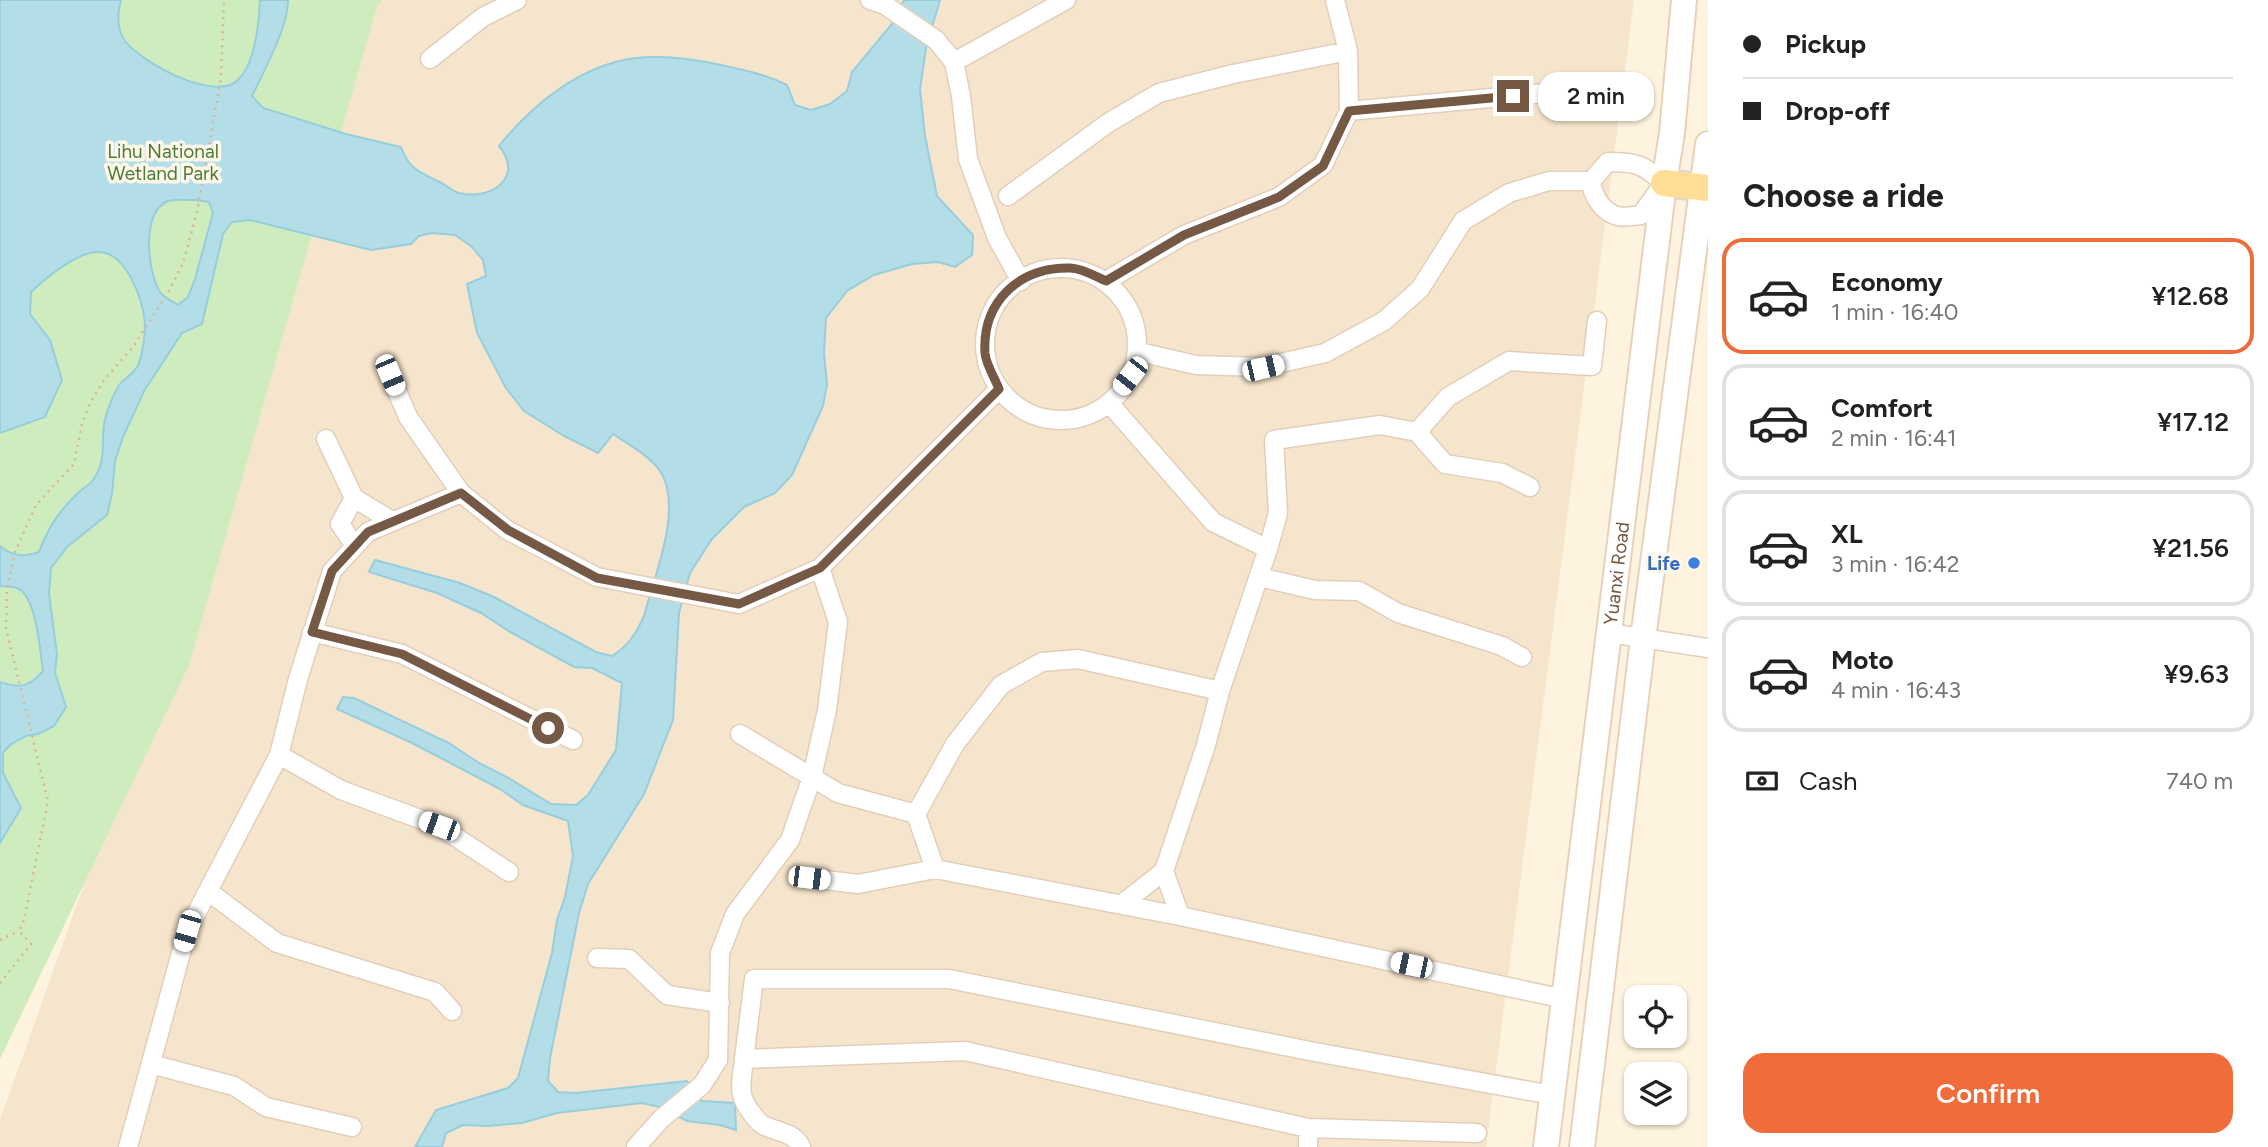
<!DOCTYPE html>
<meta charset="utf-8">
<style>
:root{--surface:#fff;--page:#f6f6f6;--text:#222;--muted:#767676;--line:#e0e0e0;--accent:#f16c3b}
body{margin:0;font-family:Figtree,sans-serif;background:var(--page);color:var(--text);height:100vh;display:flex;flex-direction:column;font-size:26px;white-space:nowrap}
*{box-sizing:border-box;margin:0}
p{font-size:23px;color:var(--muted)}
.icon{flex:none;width:38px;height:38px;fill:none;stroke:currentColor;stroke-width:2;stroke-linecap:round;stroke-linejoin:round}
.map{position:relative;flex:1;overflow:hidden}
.side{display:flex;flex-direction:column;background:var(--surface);width:560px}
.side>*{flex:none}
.hud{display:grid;align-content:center;height:154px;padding:0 35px;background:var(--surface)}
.buttons{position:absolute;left:1624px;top:985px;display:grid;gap:14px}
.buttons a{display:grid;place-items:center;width:63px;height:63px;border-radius:14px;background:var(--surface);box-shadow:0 2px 5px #0004;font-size:35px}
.end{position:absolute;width:32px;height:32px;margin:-16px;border:9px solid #755945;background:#fff;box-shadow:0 0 0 4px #fff}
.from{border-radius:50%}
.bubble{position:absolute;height:49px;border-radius:21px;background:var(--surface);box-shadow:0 2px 5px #0004;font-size:23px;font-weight:600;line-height:49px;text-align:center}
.car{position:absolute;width:21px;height:42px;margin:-21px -10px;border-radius:9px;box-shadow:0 0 5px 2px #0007;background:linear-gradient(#fff 24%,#345 0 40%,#fff 0 76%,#345 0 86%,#fff 0)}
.hud b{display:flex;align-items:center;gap:24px;height:66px;font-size:26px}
.hud b+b{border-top:2px solid var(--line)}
.hud i{width:18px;height:18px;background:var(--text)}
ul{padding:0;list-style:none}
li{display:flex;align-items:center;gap:21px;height:116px;margin:0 14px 10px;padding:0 21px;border:4px solid var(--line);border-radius:21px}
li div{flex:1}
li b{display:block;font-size:26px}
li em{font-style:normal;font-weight:600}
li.current{border-color:var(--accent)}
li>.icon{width:63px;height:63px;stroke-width:1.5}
h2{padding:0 35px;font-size:32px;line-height:84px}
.pay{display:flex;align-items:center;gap:18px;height:77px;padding:0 35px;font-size:26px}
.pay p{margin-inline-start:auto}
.button{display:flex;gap:14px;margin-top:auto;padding:14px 35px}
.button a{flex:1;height:80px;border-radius:21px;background:var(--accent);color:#fff;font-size:28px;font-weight:600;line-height:80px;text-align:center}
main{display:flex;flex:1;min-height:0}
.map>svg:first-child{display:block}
</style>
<main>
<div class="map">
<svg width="1708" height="1147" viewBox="0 0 1708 1147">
<rect width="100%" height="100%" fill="#fef3df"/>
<path fill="#f6e5cd" d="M358,0H1634L1486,1147H0V1120L189,590Z"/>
<path fill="#ceecbd" d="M0,0H382L377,6L189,665L0,1059Z"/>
<path fill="#b3dee8" stroke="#98cddb" stroke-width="2" fill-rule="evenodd" d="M0,0H121C117,13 117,30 125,41C142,63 218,105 240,78C255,61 259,22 260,0H288C288,27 264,71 252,96L263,108L346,134L401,147C409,169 419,172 440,182C446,185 452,191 459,193C491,201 525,177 499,146C533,104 580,65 636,58C663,55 694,59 721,65C744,70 765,74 787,85L795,105L811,110L830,104L847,91L852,72L892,24L904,0H940L926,48L920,89L925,136L937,196L973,235L972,255L955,267L938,262L912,264L874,275L847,291L826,318L824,353L827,385L823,406L792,475L775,493L744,507L712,539L690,573L679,613L673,720L644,794L588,884L579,913L550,1058L548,1081L558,1092L576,1093L687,1081L702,1101L735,1103L736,1130L720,1125L687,1121L660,1107L642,1103L557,1113L522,1123L488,1126L463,1125L446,1133L442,1147H415L436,1110L508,1088L518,1078L552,953L557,920L565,897L573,856L568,821L523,805L500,789L412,743L337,709L343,697L354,698L449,743L479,763L507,777L551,804L576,805L588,795L616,750L622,683L592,668L574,667L510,632L481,613L437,593L369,572L375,560L460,583L494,597L596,652L612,656C628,646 636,634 644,616C654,577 684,507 660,471C650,456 628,444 613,434L598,453L564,436L524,411L506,388L477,333L467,284L486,276L483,260L471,246L455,235L431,233L419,236L411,244L371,250L250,220L232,222L223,234L202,324L182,333L144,391L123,437L115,461L112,494L107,515L67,547L51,568L49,594L57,654L55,673L66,707L54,726L38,734L26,736L10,745L3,753V773L21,808L0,843V682C19,689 30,687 43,671C40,652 37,596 17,588C12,586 5,587 0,586V546C13,557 24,557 39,552C48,528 59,511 77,494C81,489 89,486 93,480C108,460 100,441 105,419C108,409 114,392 120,384C127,376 137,372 140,360C143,350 145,334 145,323C143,300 127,253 99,252C78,251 46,278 31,292L30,314L50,340L62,380L45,417L0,433ZM196,200L209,202L213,213L195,279L188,297L178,305C172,301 164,298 160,292C148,273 140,212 168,201C176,199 188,200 196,200Z"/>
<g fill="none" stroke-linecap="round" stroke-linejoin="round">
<g stroke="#e2cfbb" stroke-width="21">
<path id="minor" d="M870,0L885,5L936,40L954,62L961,96L968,159L997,238L1021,281
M430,59L483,17L517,0
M954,62L1066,0
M1349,111L1567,91
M1608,162C1637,162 1642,164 1664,183L1641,215C1634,216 1624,218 1618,216C1603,213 1592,195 1591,181Z
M1008,196L1108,123L1159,93L1233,74L1348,51
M985 344a76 76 0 1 1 152 0a76 76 0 1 1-152 0Z
M1106,281L1184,235L1279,197L1323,165L1349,111L1348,51L1335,0
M1139,352L1196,365L1263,367L1325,353L1384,321L1420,289L1463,221L1509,193L1549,181H1591
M390,375L408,417L461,493
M1109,403L1213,522L1268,549L1220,691L1206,745L1164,871L1180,916L1564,999
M1417,432L1448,397L1509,361L1592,366L1597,321
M326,439L354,498L392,521
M354,498L340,524L355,546
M1268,549L1278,513L1274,440L1380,425L1417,432L1445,464L1502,473L1530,487
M1259,577L1315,590L1359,591L1398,613L1502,646L1522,657
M312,632L402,654L573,740
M1610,633L1708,648
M740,734L838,793L916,814L935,869L1180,916
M279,755L341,790L439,826L509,872
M916,814L955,744L1001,685L1042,662L1078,659L1220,691
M809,878L858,884L935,869
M208,891L277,943L435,992L452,1011
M1122,904L1164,871
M597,958L629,959L667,995L720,1003
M744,1059C743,1070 739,1088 743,1098C746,1107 756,1120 763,1125C776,1132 795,1132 801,1147
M151,1064L234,1086L266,1107L352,1127
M1308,1128V1147
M1477,1133L1308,1128L965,1051L744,1059L754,979H949L1315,1052L1552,1095
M128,1147L187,931L279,755L298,679L332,571L368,532L461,493L507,530L597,577L739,604L820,568L999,389
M636,1147L661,1119L702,1085L718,1060L720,953L735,914L790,840L812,777L827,710L838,622L820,568"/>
</g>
<g stroke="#e8d1b8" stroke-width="28">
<g id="secondary">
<path id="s1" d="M1546,1147L1664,183L1672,133L1684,0"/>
<path d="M1582,1147L1643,639L1708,144"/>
</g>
</g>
<g stroke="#ded7d2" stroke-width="30">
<path id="primary" d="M1664,183L1708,188"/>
</g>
<path stroke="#d9b598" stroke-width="2.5" stroke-dasharray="2 5" stroke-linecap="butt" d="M0,940L19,931
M0,983L31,944L19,931L24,920L48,801L6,628L7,589L15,552L36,505L74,464L82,424L91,401L104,380L133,347L169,291L183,263L197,212L221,78L224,0"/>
<use href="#minor" stroke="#fff" stroke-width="18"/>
<use href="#secondary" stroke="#fff" stroke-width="24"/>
<use href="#primary" stroke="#ffdd95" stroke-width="26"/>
</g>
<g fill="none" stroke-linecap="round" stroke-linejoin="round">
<path stroke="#755945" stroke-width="9" d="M548,728L402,654L312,632L332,571L368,532L461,493L508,530L597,578L739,604L820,568L999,389C995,378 986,365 985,353C982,302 1019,267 1070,268C1081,268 1095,276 1106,281L1184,235L1279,197L1323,166L1349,111L1513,96"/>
</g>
<circle fill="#3f7fe0" stroke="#fff7e7" stroke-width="2.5" cx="1694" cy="563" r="7"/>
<g text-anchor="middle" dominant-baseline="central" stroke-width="7" stroke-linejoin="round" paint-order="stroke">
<g font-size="19" fill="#4c7c3c" stroke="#fff7e7">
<text x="163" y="151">Lihu National<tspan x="163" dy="22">Wetland Park</tspan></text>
</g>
<g font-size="19" font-weight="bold" fill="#366cbe" stroke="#fff7e7" text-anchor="end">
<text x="1680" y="563">Life</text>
</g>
<g font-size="19" fill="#755945" stroke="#fff7e7">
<text stroke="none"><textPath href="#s1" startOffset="578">Yuanxi Road</textPath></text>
</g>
</g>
</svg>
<div class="buttons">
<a><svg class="icon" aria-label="locate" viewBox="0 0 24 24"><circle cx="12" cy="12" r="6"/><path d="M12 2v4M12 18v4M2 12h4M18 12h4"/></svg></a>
<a><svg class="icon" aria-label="layers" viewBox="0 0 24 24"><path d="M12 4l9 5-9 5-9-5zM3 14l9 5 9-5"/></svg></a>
</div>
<i class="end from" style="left:548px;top:728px"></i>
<i class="end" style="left:1513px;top:96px"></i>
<div class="bubble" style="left:1538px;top:72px;width:116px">2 min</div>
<i class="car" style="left:1263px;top:368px;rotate:77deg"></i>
<i class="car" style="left:390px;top:375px;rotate:157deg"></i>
<i class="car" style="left:1130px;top:376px;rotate:218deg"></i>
<i class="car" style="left:439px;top:826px;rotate:290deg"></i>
<i class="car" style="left:809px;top:878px;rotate:97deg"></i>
<i class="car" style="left:187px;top:931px;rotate:196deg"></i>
<i class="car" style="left:1411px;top:965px;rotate:282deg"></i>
</div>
<section class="side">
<div class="hud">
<b><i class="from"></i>Pickup</b>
<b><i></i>Drop-off</b>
</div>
<h2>Choose a ride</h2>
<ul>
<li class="current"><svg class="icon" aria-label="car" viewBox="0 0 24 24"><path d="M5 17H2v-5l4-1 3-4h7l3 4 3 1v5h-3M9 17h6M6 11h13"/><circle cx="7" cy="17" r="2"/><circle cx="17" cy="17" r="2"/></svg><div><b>Economy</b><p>1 min · 16:40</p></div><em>¥12.68</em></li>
<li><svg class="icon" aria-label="car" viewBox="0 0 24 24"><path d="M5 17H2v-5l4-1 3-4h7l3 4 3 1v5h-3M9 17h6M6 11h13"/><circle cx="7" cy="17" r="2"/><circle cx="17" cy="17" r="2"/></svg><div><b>Comfort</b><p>2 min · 16:41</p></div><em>¥17.12</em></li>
<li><svg class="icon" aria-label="car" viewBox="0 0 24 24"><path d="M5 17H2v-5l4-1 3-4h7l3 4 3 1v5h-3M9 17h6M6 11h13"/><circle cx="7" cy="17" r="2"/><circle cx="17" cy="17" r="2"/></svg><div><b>XL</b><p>3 min · 16:42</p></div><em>¥21.56</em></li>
<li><svg class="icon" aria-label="car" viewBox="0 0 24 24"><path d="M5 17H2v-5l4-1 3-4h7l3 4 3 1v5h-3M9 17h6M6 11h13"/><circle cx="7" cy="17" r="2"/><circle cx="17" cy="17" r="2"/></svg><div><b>Moto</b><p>4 min · 16:43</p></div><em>¥9.63</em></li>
</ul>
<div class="pay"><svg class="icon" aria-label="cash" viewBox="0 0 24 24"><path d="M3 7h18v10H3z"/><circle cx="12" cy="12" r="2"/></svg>Cash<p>740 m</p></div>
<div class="button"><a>Confirm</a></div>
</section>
</main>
